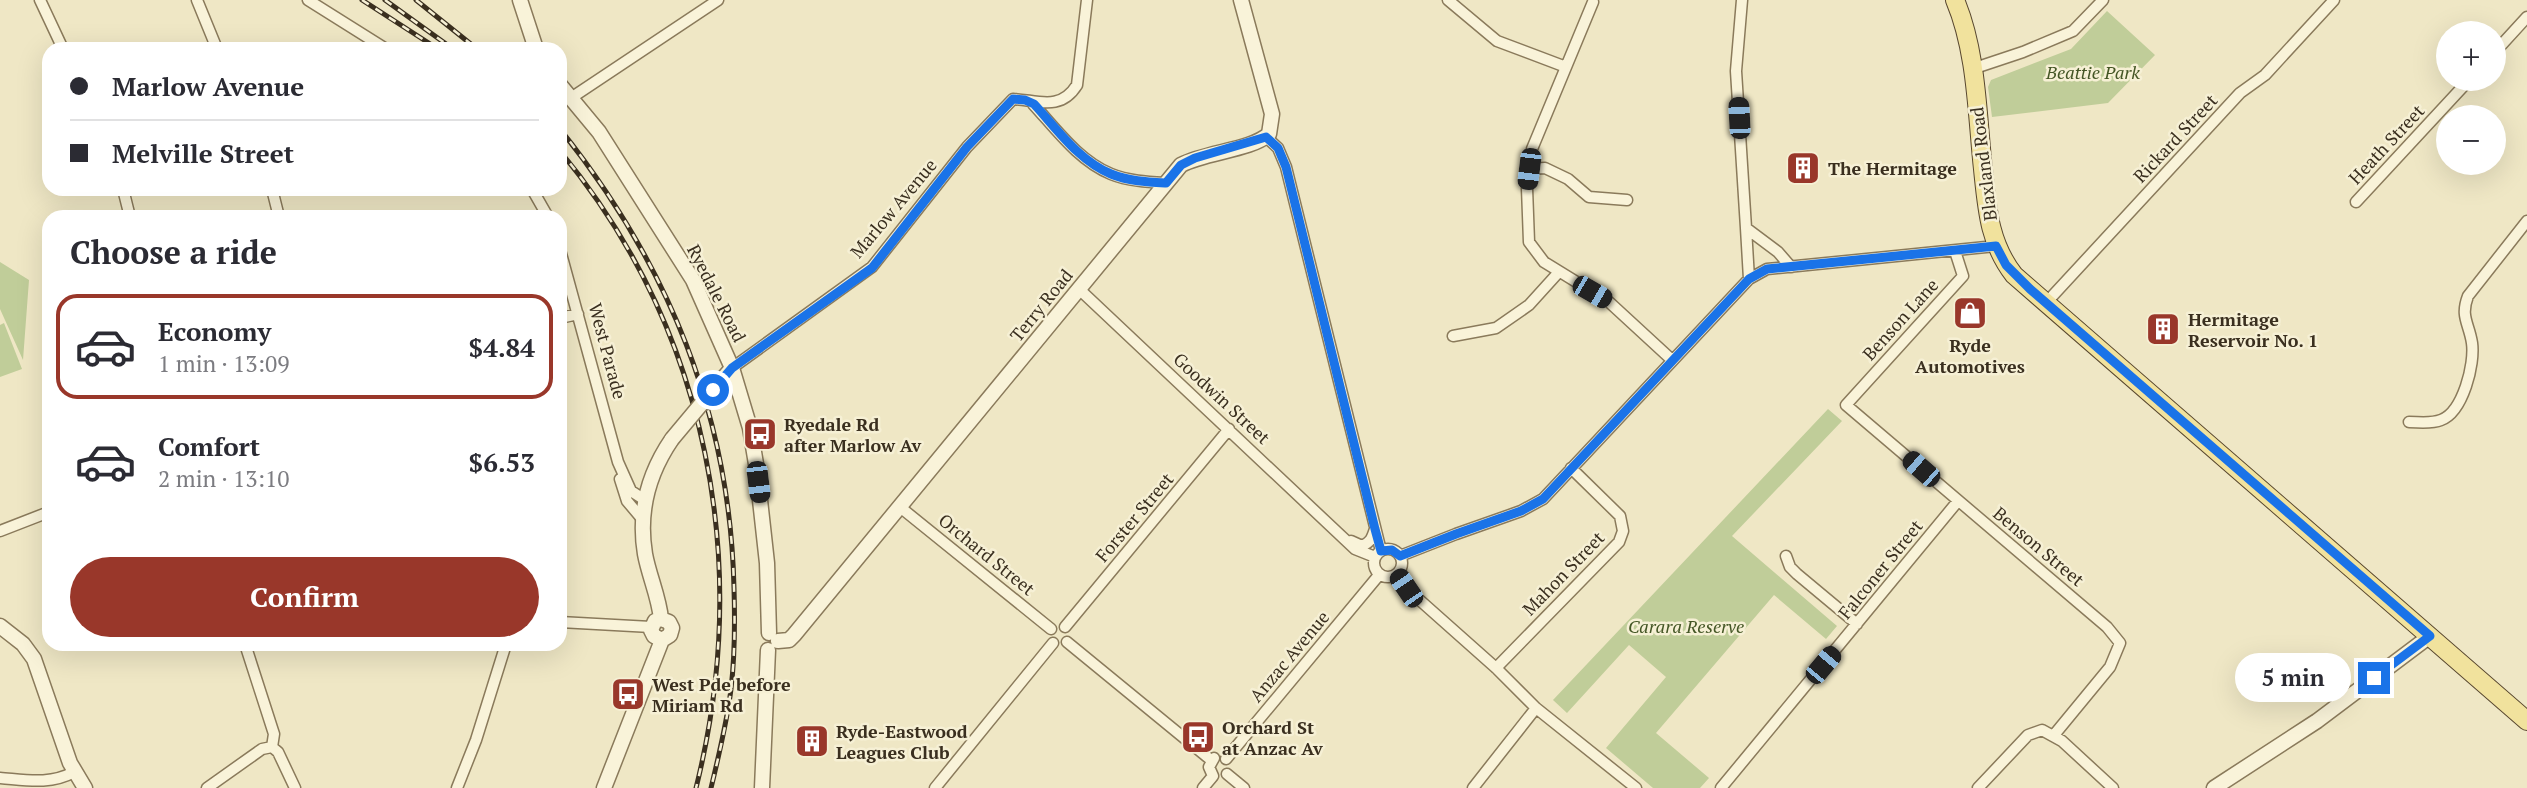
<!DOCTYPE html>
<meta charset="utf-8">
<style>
:root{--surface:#fff;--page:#f2f2f3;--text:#2b2b33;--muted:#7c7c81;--line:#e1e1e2;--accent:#99372a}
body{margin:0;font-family:"PT Serif",serif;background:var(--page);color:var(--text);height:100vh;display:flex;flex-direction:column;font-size:26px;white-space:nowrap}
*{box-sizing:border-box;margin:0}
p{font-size:23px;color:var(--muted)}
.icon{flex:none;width:38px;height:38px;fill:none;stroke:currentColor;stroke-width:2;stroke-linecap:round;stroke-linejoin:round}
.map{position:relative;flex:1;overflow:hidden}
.sheet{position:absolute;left:42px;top:210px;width:525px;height:441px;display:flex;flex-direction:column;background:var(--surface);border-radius:21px;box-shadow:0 7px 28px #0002}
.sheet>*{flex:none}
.guide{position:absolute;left:42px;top:42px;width:525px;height:154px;border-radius:21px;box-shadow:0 7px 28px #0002;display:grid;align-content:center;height:154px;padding:0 28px;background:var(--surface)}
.tools{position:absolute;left:2436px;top:21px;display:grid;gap:14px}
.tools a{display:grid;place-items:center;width:70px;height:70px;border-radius:50%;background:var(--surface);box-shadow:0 7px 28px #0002;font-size:35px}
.end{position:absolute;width:32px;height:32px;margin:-16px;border:9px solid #1a73e8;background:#fff;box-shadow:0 0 0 4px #fff}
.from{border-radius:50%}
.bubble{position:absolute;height:49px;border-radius:24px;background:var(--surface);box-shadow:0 7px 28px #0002;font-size:23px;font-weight:800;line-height:49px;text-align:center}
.car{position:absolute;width:21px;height:42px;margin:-21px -10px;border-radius:9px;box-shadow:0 0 5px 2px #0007;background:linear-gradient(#222 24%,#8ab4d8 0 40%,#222 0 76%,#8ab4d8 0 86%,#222 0)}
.guide b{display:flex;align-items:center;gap:24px;height:66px;font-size:26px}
.guide b+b{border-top:2px solid var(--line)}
.guide i{width:18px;height:18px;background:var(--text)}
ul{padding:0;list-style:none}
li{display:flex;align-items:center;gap:21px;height:105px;margin:0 14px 10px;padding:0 14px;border:4px solid transparent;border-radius:21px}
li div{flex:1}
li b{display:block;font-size:26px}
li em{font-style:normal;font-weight:800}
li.selected{border-color:var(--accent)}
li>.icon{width:63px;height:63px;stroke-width:1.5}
h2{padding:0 28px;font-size:32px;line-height:84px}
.button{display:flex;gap:14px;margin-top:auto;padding:14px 28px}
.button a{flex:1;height:80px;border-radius:42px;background:var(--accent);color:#fff;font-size:28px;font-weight:800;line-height:80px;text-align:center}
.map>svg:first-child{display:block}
</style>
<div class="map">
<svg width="2527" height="788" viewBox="0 0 2527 788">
<rect width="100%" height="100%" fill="#efe7c5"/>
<path fill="#c0cd99" d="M2107,11L2155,55L2108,103L1992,117L1988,87L1991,80L2071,49Z
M0,262L29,280L23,360L0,309Z
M4,323L22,369L0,377V325Z
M1828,409L1842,421L1732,536L1837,626L1826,639L1774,595L1656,733L1709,778L1700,788H1653L1606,748L1666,677L1629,645L1567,713L1553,700Z"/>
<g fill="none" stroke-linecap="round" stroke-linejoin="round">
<g stroke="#8a7a5b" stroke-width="13">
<path id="minor" d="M40,0L63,49
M197,0L217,49
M308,0L386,49
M1448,0L1497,41L1566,67
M1742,0L1736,71L1746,228L1778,252L1791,267
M1593,2L1532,149L1527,188L1529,242L1544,262L1609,302L1672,360
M2494,53L2527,17
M1972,69L2023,52L2073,31L2103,0
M571,98L718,0
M1033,104C1056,129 1079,161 1111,174C1128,181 1148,182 1166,183
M1266,137L1278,148L1286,167L1381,551
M1529,169L1545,168L1568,179L1589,197L1627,200
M123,189L130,217
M272,189L279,217
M532,189L548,217
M2356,202L2470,79
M1746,228L1749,279
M560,250L618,462L631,491L645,500
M1955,251L1963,276L1846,405L2107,627L2120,643L2110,667L2054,735
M1079,289L1355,549L1375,557
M2045,304L2240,93L2265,75L2334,0
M560,318L578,314
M1453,336L1496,328L1529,305L1558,273
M732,368L872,267L967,147L1013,99C1037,100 1060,112 1077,85L1087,0
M2409,422C2419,422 2431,424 2441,420C2463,412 2475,364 2472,343C2469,323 2460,317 2468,296L2527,221
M620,479L627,501L643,520
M900,507L1051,629
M0,531L49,512
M1351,541L1362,546C1371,542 1372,538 1375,529
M1374 563a14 14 0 1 1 28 0a14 14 0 1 1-28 0Z
M1400,556L1456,534L1521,511L1543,499L1749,279L1767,269L1996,246
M1786,556L1790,567L1797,574L1857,624
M1397,574L1406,588L1496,668L1536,708L1636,788
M560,622L651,627
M1065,627L1229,429
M1067,642L1211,760
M245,644L274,734L272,747
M1496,668L1619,542L1623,531L1620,516L1571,468
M272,747L278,752L295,788
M1226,759L1379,575
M1227,774L1244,788
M1213,776L1209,767L1214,758
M0,778C26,780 50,785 74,772
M207,788L262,749L272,747
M457,788L476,740L506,644
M935,788L1053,643
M1203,788L1213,776
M1473,788L1536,708
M1721,788L1958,501
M1978,788L2028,735L2042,730L2062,741L2113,788"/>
</g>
<g stroke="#8a7a5b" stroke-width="17">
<path id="tertiary" d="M520,0L536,49
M560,85L599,132L693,280L732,368L750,428L756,464L767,563L769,633
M713,390L732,368
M661,619C659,597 649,576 645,554C638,512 648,474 672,439
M661,619L655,621L651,630L654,636L662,640
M661,619L669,622L672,628L670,635L662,640
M0,626L23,644L34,659L70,763L85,788
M778,641L789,640L794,635L1181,165C1205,152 1252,150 1269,134L1272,114L1241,0
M604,788L662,640
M762,788L768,650
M2214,788L2317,721L2430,636"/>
</g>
<g stroke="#58472f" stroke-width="20">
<path id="primary" d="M1955,0C1977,52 1977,114 1983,169C1987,208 1989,243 2014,275L2527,721"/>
</g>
<use href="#minor" stroke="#f9f3d9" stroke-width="10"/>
<use href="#tertiary" stroke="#f9f3d9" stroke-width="14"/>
<use href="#primary" stroke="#f1e29d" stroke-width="18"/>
<g stroke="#3a2f1f" stroke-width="5">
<path id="rail" d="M362,0L438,49
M385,0L453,49
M416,0L477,49
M560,129C668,264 730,414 734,588C735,621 735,655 731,689C727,722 719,755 711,788
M560,151C709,331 752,564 696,788"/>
</g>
<use href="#rail" stroke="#f6f0d5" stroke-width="2.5" stroke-dasharray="8" stroke-linecap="butt"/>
<g stroke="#8a7a5b" stroke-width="17" stroke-linecap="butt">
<path id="tertiary-bridge" d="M672,439L713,390"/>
</g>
<use href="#tertiary-bridge" stroke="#f9f3d9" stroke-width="14"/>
</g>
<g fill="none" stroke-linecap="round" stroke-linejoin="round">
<path stroke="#1a73e8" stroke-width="9" d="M713,390L732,368L872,268L967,147L1013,99L1025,100L1034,104C1057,129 1079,161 1111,174C1128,181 1148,182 1166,183L1181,165L1195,158L1266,137L1278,148L1286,167L1375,529L1381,551L1392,550L1400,556L1456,534L1521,511L1543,499L1749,279L1767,269L1996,246L2006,265L2030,289L2430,636L2374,678"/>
</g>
<defs>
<g id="building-square" transform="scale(1.75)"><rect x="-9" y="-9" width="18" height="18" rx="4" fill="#99372a" stroke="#f6f0d5"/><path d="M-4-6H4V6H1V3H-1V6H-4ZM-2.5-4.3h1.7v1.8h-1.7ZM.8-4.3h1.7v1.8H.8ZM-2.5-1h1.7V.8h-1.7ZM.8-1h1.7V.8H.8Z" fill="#fff"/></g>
<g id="shop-square" transform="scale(1.75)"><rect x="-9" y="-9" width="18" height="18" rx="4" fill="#99372a" stroke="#f6f0d5"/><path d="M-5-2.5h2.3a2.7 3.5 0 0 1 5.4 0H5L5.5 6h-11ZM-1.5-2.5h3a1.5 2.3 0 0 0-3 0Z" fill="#fff"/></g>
<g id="bus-square" transform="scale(1.75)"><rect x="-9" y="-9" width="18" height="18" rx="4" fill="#99372a" stroke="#f6f0d5"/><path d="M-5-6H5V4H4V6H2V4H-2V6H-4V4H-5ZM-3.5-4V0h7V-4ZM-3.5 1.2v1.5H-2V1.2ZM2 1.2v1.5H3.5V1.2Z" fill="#fff"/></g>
</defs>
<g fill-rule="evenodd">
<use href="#building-square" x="1803" y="168"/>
<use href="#shop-square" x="1970" y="313"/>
<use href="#building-square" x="2163" y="329"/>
<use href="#bus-square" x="760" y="434"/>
<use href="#bus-square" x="628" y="694"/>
<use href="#bus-square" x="1198" y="737"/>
<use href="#building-square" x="812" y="741"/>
</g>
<g text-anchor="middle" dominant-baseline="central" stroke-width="5" stroke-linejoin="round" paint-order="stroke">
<g font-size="18" font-style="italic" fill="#445625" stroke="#f6f0d5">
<text x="2093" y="72">Beattie Park</text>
<text x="1686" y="626">Carara Reserve</text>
</g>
<g font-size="18" fill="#3a2f1f" stroke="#f6f0d5">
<text transform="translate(2175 138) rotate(-47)">Rickard Street</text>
<text transform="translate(2386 144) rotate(-47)">Heath Street</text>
<text transform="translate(1983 164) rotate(-97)">Blaxland Road</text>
<text transform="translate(893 208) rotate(-50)">Marlow Avenue</text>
<text transform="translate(717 293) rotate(63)">Ryedale Road</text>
<text transform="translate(1041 305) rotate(-51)">Terry Road</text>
<text transform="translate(1900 319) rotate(-48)">Benson Lane</text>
<text transform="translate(608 351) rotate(75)">West Parade</text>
<text transform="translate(1222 398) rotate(43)">Goodwin Street</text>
<text transform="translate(1134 517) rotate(-50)">Forster Street</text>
<text transform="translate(2039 546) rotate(40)">Benson Street</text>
<text transform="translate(987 554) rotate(39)">Orchard Street</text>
<text transform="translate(1880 569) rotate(-51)">Falconer Street</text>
<text transform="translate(1563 573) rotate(-46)">Mahon Street</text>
<text transform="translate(1289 656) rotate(-50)">Anzac Avenue</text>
</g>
<g font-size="18" font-weight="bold" fill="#3a2f1f" stroke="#f6f0d5" text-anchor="start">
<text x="1828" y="168">The Hermitage</text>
<text x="2188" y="319">Hermitage<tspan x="2188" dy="21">Reservoir No. 1</tspan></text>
<text x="1970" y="345" text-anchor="middle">Ryde<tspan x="1970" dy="21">Automotives</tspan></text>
<text x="784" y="424">Ryedale Rd<tspan x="784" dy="21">after Marlow Av</tspan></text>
<text x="652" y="684">West Pde before<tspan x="652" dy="21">Miriam Rd</tspan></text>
<text x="1222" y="727">Orchard St<tspan x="1222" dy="21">at Anzac Av</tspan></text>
<text x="836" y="731">Ryde-Eastwood<tspan x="836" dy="21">Leagues Club</tspan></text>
</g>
</g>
</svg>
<div class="tools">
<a>+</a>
<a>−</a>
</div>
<i class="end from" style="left:713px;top:390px"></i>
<i class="end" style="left:2374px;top:678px"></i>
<div class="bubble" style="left:2235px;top:653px;width:116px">5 min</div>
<i class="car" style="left:1739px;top:118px;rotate:357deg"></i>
<i class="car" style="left:1529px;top:169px;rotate:187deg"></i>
<i class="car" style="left:1592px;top:292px;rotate:120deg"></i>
<i class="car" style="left:1921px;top:469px;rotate:311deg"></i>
<i class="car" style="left:758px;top:482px;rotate:173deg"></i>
<i class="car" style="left:1406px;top:588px;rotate:326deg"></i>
<i class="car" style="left:1823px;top:665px;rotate:40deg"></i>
<div class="guide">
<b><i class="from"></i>Marlow Avenue</b>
<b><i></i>Melville Street</b>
</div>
<section class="sheet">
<h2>Choose a ride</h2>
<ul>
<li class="selected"><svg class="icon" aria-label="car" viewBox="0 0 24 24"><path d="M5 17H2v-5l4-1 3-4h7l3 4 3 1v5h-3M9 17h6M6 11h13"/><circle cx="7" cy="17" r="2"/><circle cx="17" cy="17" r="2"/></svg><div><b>Economy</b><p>1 min · 13:09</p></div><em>$4.84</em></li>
<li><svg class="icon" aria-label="car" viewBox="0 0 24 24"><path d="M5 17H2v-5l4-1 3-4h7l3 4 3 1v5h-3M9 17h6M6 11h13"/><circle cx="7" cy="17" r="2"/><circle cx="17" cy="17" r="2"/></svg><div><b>Comfort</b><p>2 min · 13:10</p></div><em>$6.53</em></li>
</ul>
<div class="button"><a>Confirm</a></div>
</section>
</div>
